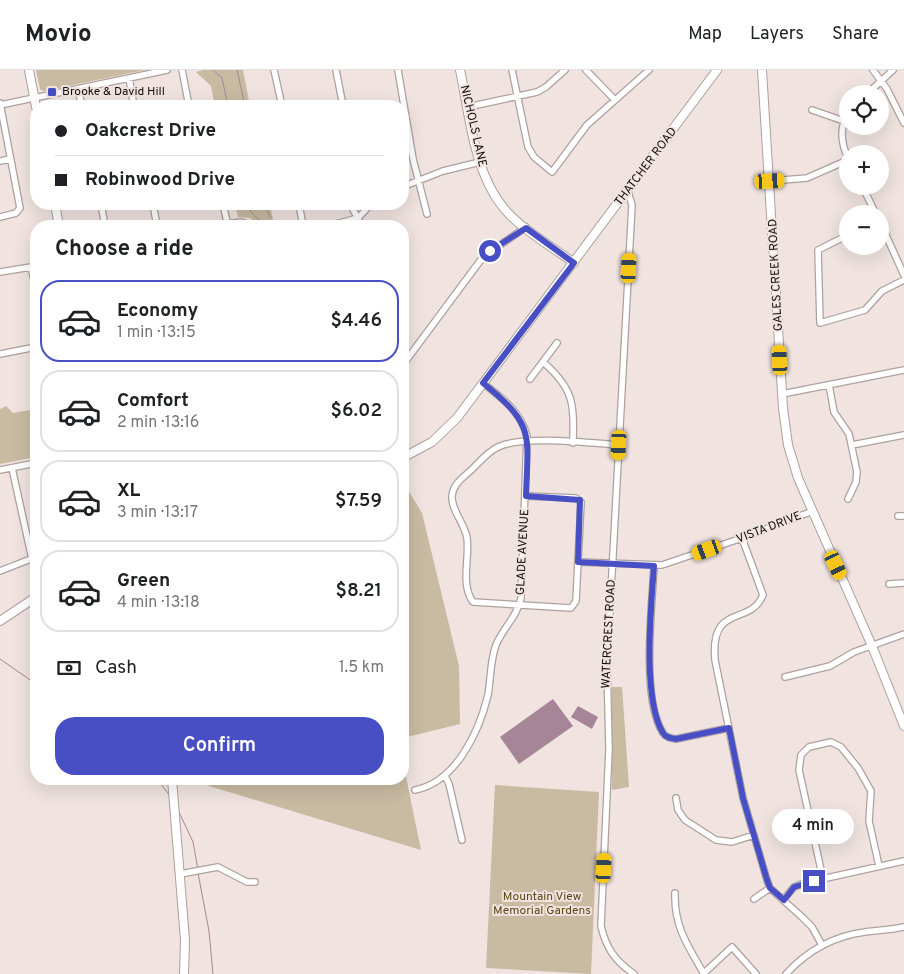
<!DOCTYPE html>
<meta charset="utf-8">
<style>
:root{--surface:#fff;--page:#f2f2f2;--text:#202124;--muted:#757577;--line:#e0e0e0;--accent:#484fc4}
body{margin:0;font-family:Overpass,sans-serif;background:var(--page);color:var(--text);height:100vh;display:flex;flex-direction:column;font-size:19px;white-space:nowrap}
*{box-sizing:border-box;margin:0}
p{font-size:16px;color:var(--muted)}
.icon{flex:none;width:28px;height:28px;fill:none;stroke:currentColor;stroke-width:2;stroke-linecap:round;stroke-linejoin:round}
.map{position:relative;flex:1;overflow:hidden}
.panel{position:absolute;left:30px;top:150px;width:379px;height:565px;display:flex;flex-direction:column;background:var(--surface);border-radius:20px;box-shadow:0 5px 20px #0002}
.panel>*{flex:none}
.guide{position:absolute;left:30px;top:30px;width:379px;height:110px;border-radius:20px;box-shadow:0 5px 20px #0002;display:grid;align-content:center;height:110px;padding:0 25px;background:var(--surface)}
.controls{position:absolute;left:839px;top:15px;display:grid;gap:10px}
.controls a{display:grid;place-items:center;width:50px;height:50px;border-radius:50%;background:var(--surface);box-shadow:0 5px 20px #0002;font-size:25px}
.end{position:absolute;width:22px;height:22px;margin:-11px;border:6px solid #484fc4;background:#fff;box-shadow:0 0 0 2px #fff}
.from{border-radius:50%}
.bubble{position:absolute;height:35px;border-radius:18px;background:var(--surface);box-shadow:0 5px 20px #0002;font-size:16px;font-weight:600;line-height:35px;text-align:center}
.car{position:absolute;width:15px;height:30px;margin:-15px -8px;border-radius:6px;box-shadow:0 0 4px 1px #0007;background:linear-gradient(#f5c518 24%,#345 0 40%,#f5c518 0 76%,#345 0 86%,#f5c518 0)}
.guide b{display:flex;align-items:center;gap:18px;height:48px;font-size:19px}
.guide b+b{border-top:1px solid var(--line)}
.guide i{width:12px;height:12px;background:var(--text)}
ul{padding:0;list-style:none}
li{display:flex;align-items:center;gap:15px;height:82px;margin:0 10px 8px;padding:0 15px;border:2px solid var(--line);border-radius:20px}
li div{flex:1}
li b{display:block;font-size:19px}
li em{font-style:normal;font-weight:600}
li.selected{border-color:var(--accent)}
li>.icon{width:45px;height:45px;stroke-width:1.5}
h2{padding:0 25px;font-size:22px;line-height:60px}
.pay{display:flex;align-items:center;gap:12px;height:55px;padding:0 25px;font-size:19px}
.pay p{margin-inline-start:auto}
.primary-button{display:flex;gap:10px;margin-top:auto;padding:10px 25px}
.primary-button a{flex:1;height:58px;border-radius:20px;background:var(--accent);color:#fff;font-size:20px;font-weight:600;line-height:58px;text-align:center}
header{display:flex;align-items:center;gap:30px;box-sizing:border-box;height:70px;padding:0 25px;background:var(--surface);border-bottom:1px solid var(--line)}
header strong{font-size:24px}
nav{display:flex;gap:28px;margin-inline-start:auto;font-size:18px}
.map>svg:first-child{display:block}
</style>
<header>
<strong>Movio</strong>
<nav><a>Map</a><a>Layers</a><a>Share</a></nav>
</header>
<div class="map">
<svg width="904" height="904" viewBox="0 0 904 904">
<rect width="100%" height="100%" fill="#f0e3e0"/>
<path fill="#c9bba2" d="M36,0H145L44,21L40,19Z
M203,0H243L250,36H215L211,16L196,2Z
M235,134H270L274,156H261L250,148L238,147Z
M6,336L13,343L30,340L36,369V387L0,394V339Z
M402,410L422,443L459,596L460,654L403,668Z
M612,617H622L629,717L612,720Z
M403,692L421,780L209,716L202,709H402Z
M495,715L599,722L591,904L486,898Z"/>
<path fill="#a68696" d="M553,629L573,656L519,694L500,667Z
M578,636L598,647L592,659L571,647Z"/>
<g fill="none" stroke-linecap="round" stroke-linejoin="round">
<path stroke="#a68696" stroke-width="1" d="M213,0L222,8L228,36
M237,0L245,36
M248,134L251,142L265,156
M265,134L270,147
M0,589L36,614
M157,709L170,726
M178,740L193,772L198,800
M198,803L209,861L213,904"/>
<g stroke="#ada19e" stroke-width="8">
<path id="street" d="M182,0L189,36
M274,0L282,36
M336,0L343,36
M398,0L413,89L427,144
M512,0L528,77L534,87L552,102L587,55L649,0
M586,0L614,29
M873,0L887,19L904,53
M129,8L134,36
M78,19L82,36
M867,24L893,0
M0,33L20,138L16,143L0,147
M0,35L167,0
M468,37L537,22L546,17L565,0
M812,40L844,51
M848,44C839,58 841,73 848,88
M0,91L10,89
M770,111L807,108L848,90
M862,116L876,144
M402,117L443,101L480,92
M628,122L632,135L607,595L609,679L601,856C606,878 615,891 634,904
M101,134L105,156
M153,134L157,156
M223,134L228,156
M299,134L303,156
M350,134L362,156
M880,152L904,205
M216,156L241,152L253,156
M328,156L358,148L371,134
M848,165L818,180L820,253L865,240L882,221L904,210
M0,202L31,197L36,218
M0,284L36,277
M543,292C574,319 574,333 573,373
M402,296L483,187L526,157
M530,309L557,273
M829,315L834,342L849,364L857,402L856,412L848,429
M782,324L904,300
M852,375L904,365
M12,398L32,489
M0,400L36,393
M526,426L576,428L581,432L576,531L571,538L473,532C460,514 470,488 467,468C465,454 451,440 452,426C453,415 461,409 469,402C478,394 487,382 498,377C523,365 590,373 619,375
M898,446H904
M742,468L763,525C750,557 710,532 715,590L743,728L767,810L770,818L803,848L812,857L822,875
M578,492L662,495L742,468L813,441
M654,496C652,537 641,629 663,663C666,668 671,668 676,669L729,658
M0,501L36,487
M889,514L904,513
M785,607L830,596L854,582L904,564
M445,706L449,714L462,770
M415,720C456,712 479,662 488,625C491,608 490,591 496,575C503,558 517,547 521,528L527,366C520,341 503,329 483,313
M676,728L678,740L685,750L716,770L732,772L754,765
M180,804L218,797L247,812H255
M823,809L799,700L801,685L809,677L831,672L841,677L858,698L871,721L869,751L879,796
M675,823C674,857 688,876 704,904
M754,829L770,818
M783,830L794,817L804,813L904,791
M703,904L732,877L756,904
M786,904C807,881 834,866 865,862C878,860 891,860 904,857"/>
</g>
<g stroke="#ada19e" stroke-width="10">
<path id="secondary" d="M29,0L36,37
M460,0C470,47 474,108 509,144C527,163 553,177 574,193
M762,0L783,338L788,375L798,408L872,576L904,656
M55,134L59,156
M402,388L432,372L457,348L717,0
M0,551L36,527
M172,709L185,870L184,904"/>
</g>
<use href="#street" stroke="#fff" stroke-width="5.5"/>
<use href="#secondary" stroke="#fff" stroke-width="8"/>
</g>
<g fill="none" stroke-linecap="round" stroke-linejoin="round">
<path stroke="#484fc4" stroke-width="6" d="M490,181L526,158L574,193L483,313C535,355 528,363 526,426L580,430L578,492L654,496C651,537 642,629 663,663C666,668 671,668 676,669L729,658L743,728L767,810L770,818L784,830L794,817L814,811"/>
</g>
<rect fill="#484fc4" stroke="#f0e3e0" stroke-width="2" x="47" y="17" width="10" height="10" rx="2.5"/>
<g text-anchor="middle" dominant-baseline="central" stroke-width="4" stroke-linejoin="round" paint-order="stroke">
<g font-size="12" fill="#120d0c" stroke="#f0e3e0" text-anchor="start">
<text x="62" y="22">Brooke &amp; David Hill</text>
</g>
<g font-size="12" fill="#120d0c" stroke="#f0e3e0">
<text transform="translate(473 56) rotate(77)">NICHOLS LANE</text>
<text transform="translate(646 97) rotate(-53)">THATCHER ROAD</text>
<text transform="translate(776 205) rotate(-93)">GALES CREEK ROAD</text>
<text transform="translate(769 458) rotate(-21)">VISTA DRIVE</text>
<text transform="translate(523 482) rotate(-87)">GLADE AVENUE</text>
<text transform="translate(609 564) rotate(-87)">WATERCREST ROAD</text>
</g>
<g font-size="12" fill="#5c4511" stroke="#f0e3e0">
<text x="542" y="827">Mountain View<tspan x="542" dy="14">Memorial Gardens</tspan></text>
</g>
</g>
</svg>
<div class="controls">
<a><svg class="icon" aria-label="locate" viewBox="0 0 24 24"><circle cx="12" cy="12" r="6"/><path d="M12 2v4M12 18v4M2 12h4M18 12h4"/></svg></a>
<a>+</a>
<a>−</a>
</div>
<i class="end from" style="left:490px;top:181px"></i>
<i class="end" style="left:814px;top:811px"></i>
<div class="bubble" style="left:772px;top:739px;width:82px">4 min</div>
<i class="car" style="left:770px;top:111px;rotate:87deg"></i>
<i class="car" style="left:629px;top:198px;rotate:3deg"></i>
<i class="car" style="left:780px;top:290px;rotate:357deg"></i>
<i class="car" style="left:619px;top:375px;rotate:183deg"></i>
<i class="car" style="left:707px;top:480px;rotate:250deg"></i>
<i class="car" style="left:836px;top:495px;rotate:155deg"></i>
<i class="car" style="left:604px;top:798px;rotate:3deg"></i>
<div class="guide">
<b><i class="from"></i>Oakcrest Drive</b>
<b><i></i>Robinwood Drive</b>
</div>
<section class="panel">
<h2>Choose a ride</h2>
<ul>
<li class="selected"><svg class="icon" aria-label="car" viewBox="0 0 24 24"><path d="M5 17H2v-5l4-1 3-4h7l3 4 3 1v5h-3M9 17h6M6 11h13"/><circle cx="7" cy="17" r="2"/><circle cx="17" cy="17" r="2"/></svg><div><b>Economy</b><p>1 min · 13:15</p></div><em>$4.46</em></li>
<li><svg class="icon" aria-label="car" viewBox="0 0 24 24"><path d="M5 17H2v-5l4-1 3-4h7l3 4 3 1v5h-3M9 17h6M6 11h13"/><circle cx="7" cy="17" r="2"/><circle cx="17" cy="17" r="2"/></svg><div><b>Comfort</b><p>2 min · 13:16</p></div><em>$6.02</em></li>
<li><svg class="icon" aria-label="car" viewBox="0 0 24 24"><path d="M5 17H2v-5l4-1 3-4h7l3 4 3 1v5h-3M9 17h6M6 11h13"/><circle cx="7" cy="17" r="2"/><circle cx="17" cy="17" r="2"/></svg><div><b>XL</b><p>3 min · 13:17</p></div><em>$7.59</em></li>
<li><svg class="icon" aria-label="car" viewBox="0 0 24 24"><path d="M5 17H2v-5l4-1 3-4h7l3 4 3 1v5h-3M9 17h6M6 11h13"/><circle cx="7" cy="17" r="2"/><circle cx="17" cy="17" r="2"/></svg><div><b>Green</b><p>4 min · 13:18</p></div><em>$8.21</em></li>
</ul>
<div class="pay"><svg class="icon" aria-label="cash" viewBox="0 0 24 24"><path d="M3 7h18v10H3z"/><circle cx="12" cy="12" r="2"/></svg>Cash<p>1.5 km</p></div>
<div class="primary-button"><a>Confirm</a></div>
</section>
</div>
